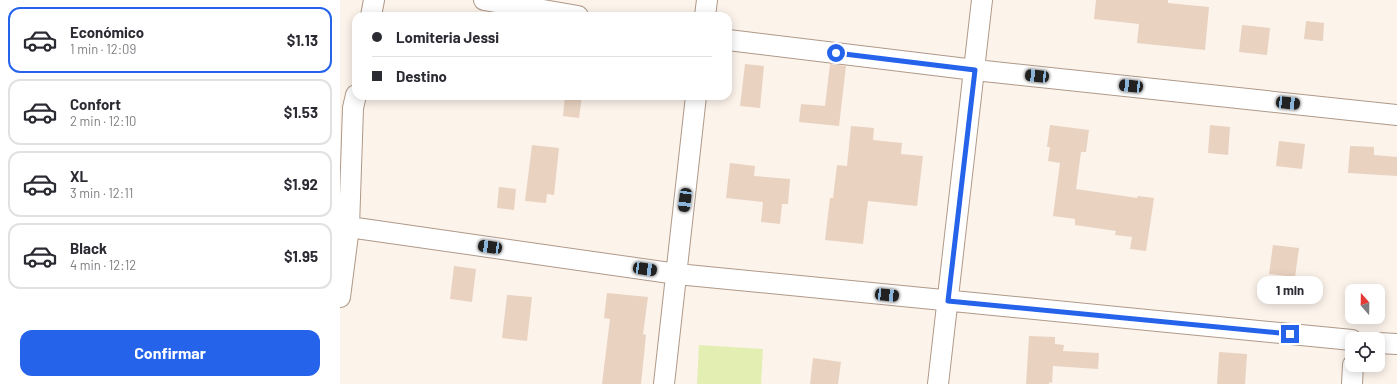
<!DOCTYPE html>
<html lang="es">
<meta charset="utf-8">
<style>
:root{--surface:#fff;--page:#f7f7f7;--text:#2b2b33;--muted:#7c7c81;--line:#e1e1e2;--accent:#2563eb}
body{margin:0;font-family:Barlow,sans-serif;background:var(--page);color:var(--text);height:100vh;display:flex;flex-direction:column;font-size:15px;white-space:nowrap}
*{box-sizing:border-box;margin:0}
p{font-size:13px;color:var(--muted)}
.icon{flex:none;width:22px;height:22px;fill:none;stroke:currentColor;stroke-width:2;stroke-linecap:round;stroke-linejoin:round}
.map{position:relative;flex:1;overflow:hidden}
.side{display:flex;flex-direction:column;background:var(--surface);width:340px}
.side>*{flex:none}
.guide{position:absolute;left:12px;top:12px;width:380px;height:88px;border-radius:12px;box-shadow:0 2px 10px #0003;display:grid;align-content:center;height:88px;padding:0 20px;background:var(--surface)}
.needle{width:26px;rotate:340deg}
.controls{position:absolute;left:1005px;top:284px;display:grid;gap:8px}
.controls a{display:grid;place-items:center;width:40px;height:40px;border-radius:8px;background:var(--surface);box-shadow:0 2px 10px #0003;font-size:20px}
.end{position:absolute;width:18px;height:18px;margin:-9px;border:5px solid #2563eb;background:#fff;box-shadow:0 0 0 2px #fff}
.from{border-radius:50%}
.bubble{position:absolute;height:28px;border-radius:12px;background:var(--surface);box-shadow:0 2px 10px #0003;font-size:13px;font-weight:700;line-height:28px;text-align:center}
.car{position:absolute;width:12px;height:24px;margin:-12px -6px;border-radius:5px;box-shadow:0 0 3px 1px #0007;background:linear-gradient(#222 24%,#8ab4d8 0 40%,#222 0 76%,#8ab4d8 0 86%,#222 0)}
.guide b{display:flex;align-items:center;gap:14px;height:38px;font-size:15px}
.guide b+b{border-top:1px solid var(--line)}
.guide i{width:10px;height:10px;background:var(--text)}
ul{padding:7px 0 0;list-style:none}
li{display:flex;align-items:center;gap:12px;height:66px;margin:0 8px 6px;padding:0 12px;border:2px solid var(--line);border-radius:12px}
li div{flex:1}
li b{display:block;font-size:15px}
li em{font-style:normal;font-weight:700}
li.current{border-color:var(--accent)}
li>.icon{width:36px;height:36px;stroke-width:1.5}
.action{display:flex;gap:8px;margin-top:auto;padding:8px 20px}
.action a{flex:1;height:46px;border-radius:12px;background:var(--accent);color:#fff;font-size:16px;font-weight:700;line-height:46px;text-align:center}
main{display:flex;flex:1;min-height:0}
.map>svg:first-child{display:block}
</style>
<main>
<section class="side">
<ul>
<li class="current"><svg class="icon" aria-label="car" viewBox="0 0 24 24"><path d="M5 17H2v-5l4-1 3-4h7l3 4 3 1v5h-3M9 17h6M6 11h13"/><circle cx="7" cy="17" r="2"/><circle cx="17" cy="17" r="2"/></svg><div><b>Económico</b><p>1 min · 12:09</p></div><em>$1.13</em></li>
<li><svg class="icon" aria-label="car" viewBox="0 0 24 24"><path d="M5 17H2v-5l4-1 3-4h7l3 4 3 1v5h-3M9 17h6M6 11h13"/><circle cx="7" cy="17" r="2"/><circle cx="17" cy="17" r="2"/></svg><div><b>Confort</b><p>2 min · 12:10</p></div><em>$1.53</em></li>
<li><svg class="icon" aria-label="car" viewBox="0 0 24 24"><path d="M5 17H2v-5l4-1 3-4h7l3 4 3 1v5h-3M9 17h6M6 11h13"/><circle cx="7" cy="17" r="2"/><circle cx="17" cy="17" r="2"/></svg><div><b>XL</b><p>3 min · 12:11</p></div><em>$1.92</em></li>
<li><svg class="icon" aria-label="car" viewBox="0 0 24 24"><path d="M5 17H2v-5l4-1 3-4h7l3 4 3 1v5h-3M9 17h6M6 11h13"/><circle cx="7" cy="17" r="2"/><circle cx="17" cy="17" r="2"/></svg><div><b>Black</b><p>4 min · 12:12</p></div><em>$1.95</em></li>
</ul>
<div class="action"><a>Confirmar</a></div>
</section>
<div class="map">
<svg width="1057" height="384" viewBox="0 0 1057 384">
<rect width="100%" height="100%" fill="#fcf3eb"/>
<path fill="#e3eeb2" d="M359,345L423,349L421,384H357Z"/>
<path fill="#e9d2c0" d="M756,0H828V3L869,7L865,50L797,43L799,24L754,19Z
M966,21L984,23L983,41L964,39Z
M902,25L930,28L927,55L899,52Z
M405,64L424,66L420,108L400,106Z
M490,64L506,66L499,126L459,122L461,104L485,106Z
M225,96H242L239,118L223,116Z
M710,125L749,130L746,152H741L736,189L797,198L798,196L814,198L806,251L790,249L792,237L775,235L776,231L735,225V219L713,216L720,163L708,161L710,147H707Z
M870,125L890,127L888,155L868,153Z
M511,126L534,128L533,140L562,143L561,154L583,156L577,206L528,201L523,244L485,240L490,198H493L497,165L507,166Z
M939,141L965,144L962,169L936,166Z
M192,145L219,148L214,195L207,194L206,203L185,201Z
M1010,146L1034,147V155L1057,157V176L1008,173Z
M390,163L415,166L414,176L450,179L448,204H442L440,224L421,222L423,202L386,198Z
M159,187L176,189L174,210L157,208Z
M933,245L959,248L955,277L929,274Z
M114,266L136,269L132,302L110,299Z
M267,293L308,297L303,334L306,335L301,384H262L270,319L264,318Z
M167,295L192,297L187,341L162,338Z
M689,336L715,337V344L724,345L723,351L759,353L758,369L713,366L712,383L709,382V384H686Z
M879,352L907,354L905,384H877Z
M473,358L501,362L498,384H470Z"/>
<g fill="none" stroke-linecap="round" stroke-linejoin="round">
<g stroke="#af9988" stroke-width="22">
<path id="minor" d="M144,0L238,16
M31,16L34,0
M365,16L367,0
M388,40L635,70L1057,115
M9,227L337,274L1012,340
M0,297L9,227L13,108L16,95
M1038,343L1057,344
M324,384L356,96
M598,384L642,0
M1012,384L1013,365"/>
</g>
<use href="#minor" stroke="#fff" stroke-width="20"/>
</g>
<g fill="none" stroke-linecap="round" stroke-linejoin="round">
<path stroke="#2563eb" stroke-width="5" d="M496,53L635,70L608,301L950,334"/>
</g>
</svg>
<div class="controls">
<a><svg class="needle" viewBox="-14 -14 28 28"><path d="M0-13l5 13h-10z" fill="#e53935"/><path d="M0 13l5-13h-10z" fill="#7c7c81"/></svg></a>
<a><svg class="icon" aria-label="locate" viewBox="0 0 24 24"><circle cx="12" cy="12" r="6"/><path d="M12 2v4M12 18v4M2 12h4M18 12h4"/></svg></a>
</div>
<i class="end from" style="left:496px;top:53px"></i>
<i class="end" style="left:950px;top:334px"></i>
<div class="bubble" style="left:917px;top:276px;width:66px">1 min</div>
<i class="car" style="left:697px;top:76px;rotate:276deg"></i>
<i class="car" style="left:791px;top:86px;rotate:276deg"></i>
<i class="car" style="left:948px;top:103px;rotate:96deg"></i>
<i class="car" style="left:345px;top:200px;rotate:187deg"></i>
<i class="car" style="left:150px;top:247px;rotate:278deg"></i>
<i class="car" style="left:305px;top:269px;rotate:98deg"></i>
<i class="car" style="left:547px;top:295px;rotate:96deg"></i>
<div class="guide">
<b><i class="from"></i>Lomiteria Jessi</b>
<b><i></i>Destino</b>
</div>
</div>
</main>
